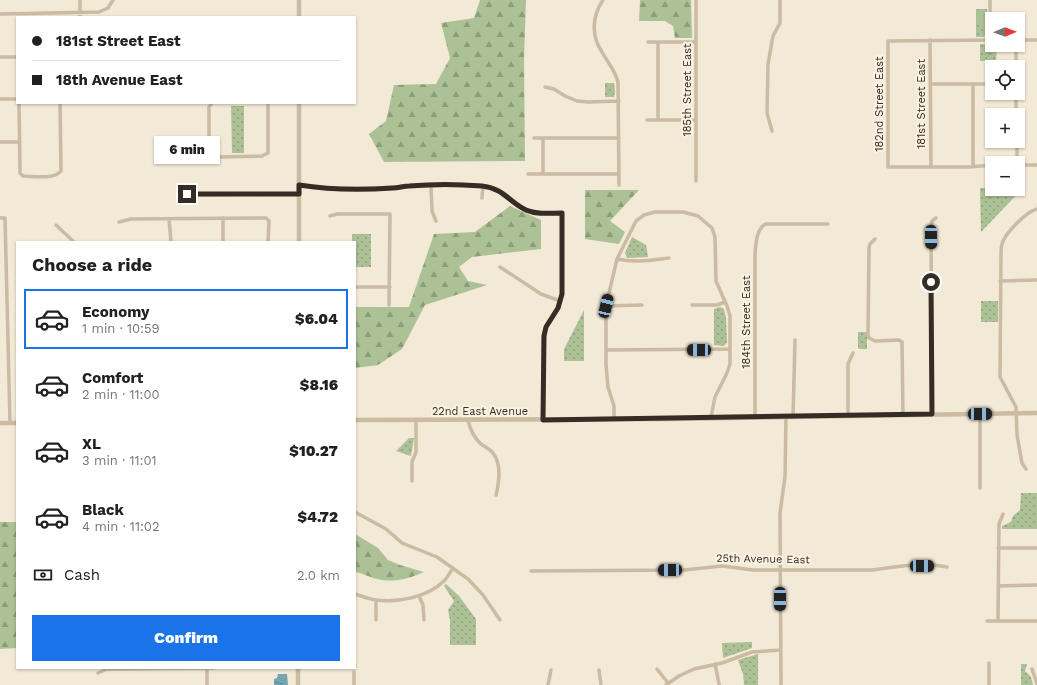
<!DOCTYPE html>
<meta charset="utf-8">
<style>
:root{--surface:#fff;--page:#f6f6f6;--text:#202124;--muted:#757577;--line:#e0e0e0;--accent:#1a73e8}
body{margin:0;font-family:"Work Sans",sans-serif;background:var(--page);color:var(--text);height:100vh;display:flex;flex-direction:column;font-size:15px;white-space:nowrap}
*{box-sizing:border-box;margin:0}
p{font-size:13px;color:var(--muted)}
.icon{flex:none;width:22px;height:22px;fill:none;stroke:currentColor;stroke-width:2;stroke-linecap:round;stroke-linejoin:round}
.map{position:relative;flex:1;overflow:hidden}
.drawer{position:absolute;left:16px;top:241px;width:340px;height:428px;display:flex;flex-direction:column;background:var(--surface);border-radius:0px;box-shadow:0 1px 3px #0004}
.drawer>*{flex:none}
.hud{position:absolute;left:16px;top:16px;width:340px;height:88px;border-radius:0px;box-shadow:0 1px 3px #0004;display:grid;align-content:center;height:88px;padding:0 16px;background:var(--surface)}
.needle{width:26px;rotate:89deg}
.buttons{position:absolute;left:985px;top:12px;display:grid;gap:8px}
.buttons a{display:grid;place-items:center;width:40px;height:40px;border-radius:0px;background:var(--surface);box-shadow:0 1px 3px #0004;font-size:20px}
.end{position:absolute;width:18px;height:18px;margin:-9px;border:5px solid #342c25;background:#fff;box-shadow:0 0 0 2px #fff}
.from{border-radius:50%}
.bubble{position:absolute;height:28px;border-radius:0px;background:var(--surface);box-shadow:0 1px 3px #0004;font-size:13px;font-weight:800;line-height:28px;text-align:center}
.car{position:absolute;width:12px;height:24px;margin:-12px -6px;border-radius:5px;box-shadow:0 0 3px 1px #0007;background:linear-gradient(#222 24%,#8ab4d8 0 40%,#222 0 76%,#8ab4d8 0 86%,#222 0)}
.hud b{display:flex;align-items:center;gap:14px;height:38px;font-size:15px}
.hud b+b{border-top:1px solid var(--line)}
.hud i{width:10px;height:10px;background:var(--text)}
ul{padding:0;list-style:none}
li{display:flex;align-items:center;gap:12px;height:60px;margin:0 8px 6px;padding:0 8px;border:2px solid transparent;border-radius:0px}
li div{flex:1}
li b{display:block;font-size:15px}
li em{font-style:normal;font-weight:800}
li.current{border-color:var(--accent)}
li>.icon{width:36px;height:36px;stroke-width:1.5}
h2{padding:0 16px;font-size:18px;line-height:48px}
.pay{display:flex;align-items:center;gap:10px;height:44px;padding:0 16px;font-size:15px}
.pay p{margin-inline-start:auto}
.button{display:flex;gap:8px;margin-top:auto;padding:8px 16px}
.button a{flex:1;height:46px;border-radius:0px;background:var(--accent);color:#fff;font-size:16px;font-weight:800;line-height:46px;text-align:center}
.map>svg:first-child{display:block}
</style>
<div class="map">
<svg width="1037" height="685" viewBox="0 0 1037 685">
<defs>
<pattern id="forest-firs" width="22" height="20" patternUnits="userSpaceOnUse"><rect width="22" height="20" fill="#acc196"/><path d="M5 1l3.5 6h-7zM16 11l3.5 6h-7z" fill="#8d9d7a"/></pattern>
<pattern id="park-dots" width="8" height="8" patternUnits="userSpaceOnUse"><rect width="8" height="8" fill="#acc196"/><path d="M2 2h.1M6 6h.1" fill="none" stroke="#8d9d7a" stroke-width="1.8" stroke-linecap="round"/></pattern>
<pattern id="water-ripples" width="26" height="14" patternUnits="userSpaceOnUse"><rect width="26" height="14" fill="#74a4b0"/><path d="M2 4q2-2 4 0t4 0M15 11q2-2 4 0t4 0" fill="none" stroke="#60868f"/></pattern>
</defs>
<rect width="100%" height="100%" fill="#f2e9d6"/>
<path fill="url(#forest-firs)" d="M480,0H526L524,60L525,161L384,162L369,134L386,121L394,85L436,84L450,58L441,23L474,18Z
M640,0H691L692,38H675L673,26L665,21H639Z
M585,190H639L610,221L625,232L619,244L585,239Z
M510,206L541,220V249L472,257L459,267L468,281L487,285L425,305L402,349L378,365L355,368V307H409L434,234L475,232Z
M0,522H17V648L0,649Z
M355,534L378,548L388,560L400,565L424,572C408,579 393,583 377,579C369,577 363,573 355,572Z"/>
<path fill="url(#park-dots)" d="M976,9H987V34L984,37H976Z
M980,44L997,45L996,61H980Z
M605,83H614L615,92L614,97H605Z
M231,106H244V153H232Z
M980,188H1023L981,232Z
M352,234H371V267H356L355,242H352Z
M632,237L646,245L648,257L627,258L625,253Z
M981,301H998V322H981Z
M720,307L724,309L726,318L727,342L724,346L714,345V309Z
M584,310V361H564V349Z
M858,332H867V349H860L858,348Z
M409,438H414L411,456L396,451Z
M1021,493H1037V529H1002V526L1011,522L1013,516L1020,510Z
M446,584L459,596L476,619V645H450V620L448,610L454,601L444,586Z
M752,642V648L723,658L722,643Z
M758,654V685H744L743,674L738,660Z
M1021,664H1027L1025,671L1031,677L1033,685H1021Z"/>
<path fill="#acc196" d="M977,10H986V25H977Z"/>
<path fill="url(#water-ripples)" d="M278,674H287L288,685H274V679L277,678Z"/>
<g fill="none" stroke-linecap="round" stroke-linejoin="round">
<path stroke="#cabba2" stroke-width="3.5" d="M80,0V17
M603,0C592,16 591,36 602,52C608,63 615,70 618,82L619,185
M696,0V181
M990,0V40
M0,14L99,12L108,8L113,0
M930,40L931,167
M992,40L888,41V167H969L992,165
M1018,40H1037
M648,42H696
M1016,45V67
M0,57H17
M930,84H992
M973,84V166
M545,87L554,89L565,96L577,101L588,102L619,101
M1016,93V115
M0,99H17
M19,103L20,168V173L23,176C34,176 54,180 61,171L60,103
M212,103L209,107V151L211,155L216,157L262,156L268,153V103
M647,120H695
M658,120V42
M772,131L767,113L768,64L773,36L780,23V0
M534,138H619
M1017,141V163
M0,142H20
M1018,165H1037
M528,174H619
M543,174V138
M299,185C361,194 421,182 483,186C490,187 496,188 502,192C511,197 517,207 527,211C538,215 551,213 562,213V294L558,308L546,327L543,336V420
M431,186L432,211L436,221
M184,195L299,194
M482,198L483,186
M330,216L337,214H390L389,305
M0,218H5L10,423
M223,218V242
M169,219L171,242
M119,222L131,219L266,218L269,221L268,242
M56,225L74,242
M875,239L870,244L869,248L868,335L869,338L875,341L899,340L902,342L903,415
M617,259C635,263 651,260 669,258
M500,267L541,294L560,301
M1000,281L1037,280
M355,287H390
M692,305H717L725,302
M606,306L642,305
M606,350L730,349
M932,414L931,228L932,221L936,218
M848,416V364L853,353
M755,417V254C756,245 756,228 766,224H828
M793,417L795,340
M614,419V406L608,387L606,365V306L617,259L636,221L644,215L655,212H683L698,216L712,228L715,237L716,281L727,306L730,316V364L727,373L715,397L711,417
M468,420C470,429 473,437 481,444C485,447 490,449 493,453C502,465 499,482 496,495
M1026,469L1022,463L1017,435L1016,407L1000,377L1001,254C1001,251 1001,247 1002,244C1005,233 1026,212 1037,209
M412,481V462L416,452V420
M980,488V414
M355,512L386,529L402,543L437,557L468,579L483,595L500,620
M998,548H1037
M531,571L684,570L722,566L753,570H873C894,567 926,562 947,567
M998,586L1037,585
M355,594C362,596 369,599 376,600C398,603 428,597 444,581C448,577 450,572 453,568
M419,596L423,605L424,620
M376,600V620
M987,621H1037
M998,621L999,524L1003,514
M989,663V685
M715,664L719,684
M207,668V685
M657,669L668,683
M1032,669L1037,684
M599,670L601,685
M98,673L107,669L214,668
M354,685V672
M548,685L551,670
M666,685L679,676L694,669L722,663L752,652L781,650
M781,685L780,513L785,477L786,417"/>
<path stroke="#cabba2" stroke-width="4.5" d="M299,17V0
M299,103V242
M355,420L668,419L1037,413
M0,423H17
M298,685V668"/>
</g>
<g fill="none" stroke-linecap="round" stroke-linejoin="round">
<path stroke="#342c25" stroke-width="5" d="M187,194H299V185C330,190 362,190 393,188C399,188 403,186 409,186C432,184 458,184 482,186C503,188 509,202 526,210C537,215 551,213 562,213V294L558,308L546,327L544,336L543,420L932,414L931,282"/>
</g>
<g text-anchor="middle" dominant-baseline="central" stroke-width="4" stroke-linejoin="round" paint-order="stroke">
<g font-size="11" fill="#342c25" stroke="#faf3e2">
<text transform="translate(687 90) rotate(-90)">185th Street East</text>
<text transform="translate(879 104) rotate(-90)">182nd Street East</text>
<text transform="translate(921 104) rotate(-90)">181st Street East</text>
<text transform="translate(746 322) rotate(-90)">184th Street East</text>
<text x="480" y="411">22nd East Avenue</text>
<text transform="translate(763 559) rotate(1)">25th Avenue East</text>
</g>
</g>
</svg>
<div class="buttons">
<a><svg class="needle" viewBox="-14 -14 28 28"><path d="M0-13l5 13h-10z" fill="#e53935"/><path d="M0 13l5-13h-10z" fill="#757577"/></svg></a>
<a><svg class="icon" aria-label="locate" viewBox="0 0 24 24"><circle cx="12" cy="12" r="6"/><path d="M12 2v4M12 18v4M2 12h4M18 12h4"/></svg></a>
<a>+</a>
<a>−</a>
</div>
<i class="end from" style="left:931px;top:282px"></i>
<i class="end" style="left:187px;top:194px"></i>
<div class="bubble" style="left:154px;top:136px;width:66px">6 min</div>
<i class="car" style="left:931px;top:237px;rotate:179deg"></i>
<i class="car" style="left:606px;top:306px;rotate:13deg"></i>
<i class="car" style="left:699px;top:350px;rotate:270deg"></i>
<i class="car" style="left:980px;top:414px;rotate:90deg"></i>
<i class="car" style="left:922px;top:566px;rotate:90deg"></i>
<i class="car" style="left:670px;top:570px;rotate:269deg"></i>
<i class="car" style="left:780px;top:599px;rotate:180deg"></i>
<div class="hud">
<b><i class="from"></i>181st Street East</b>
<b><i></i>18th Avenue East</b>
</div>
<section class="drawer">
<h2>Choose a ride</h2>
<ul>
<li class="current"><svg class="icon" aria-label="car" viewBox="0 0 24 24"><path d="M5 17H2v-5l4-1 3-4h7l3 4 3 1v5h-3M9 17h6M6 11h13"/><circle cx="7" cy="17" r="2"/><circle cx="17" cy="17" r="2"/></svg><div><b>Economy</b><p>1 min · 10:59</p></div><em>$6.04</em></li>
<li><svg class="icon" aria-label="car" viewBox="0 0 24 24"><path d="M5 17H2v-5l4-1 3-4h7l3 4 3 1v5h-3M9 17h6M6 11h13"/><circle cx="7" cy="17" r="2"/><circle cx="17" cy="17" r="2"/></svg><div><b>Comfort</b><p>2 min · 11:00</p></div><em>$8.16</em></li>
<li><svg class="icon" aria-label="car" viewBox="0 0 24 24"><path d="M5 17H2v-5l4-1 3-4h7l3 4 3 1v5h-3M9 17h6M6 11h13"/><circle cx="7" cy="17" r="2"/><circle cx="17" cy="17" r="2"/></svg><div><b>XL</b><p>3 min · 11:01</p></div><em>$10.27</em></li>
<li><svg class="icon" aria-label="car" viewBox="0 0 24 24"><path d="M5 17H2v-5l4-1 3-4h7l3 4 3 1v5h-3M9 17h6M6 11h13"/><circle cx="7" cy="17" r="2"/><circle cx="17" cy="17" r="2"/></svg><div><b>Black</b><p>4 min · 11:02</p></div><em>$4.72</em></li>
</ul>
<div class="pay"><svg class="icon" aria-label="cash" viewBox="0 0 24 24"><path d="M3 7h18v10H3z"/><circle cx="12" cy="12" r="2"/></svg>Cash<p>2.0 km</p></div>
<div class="button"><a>Confirm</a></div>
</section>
</div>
